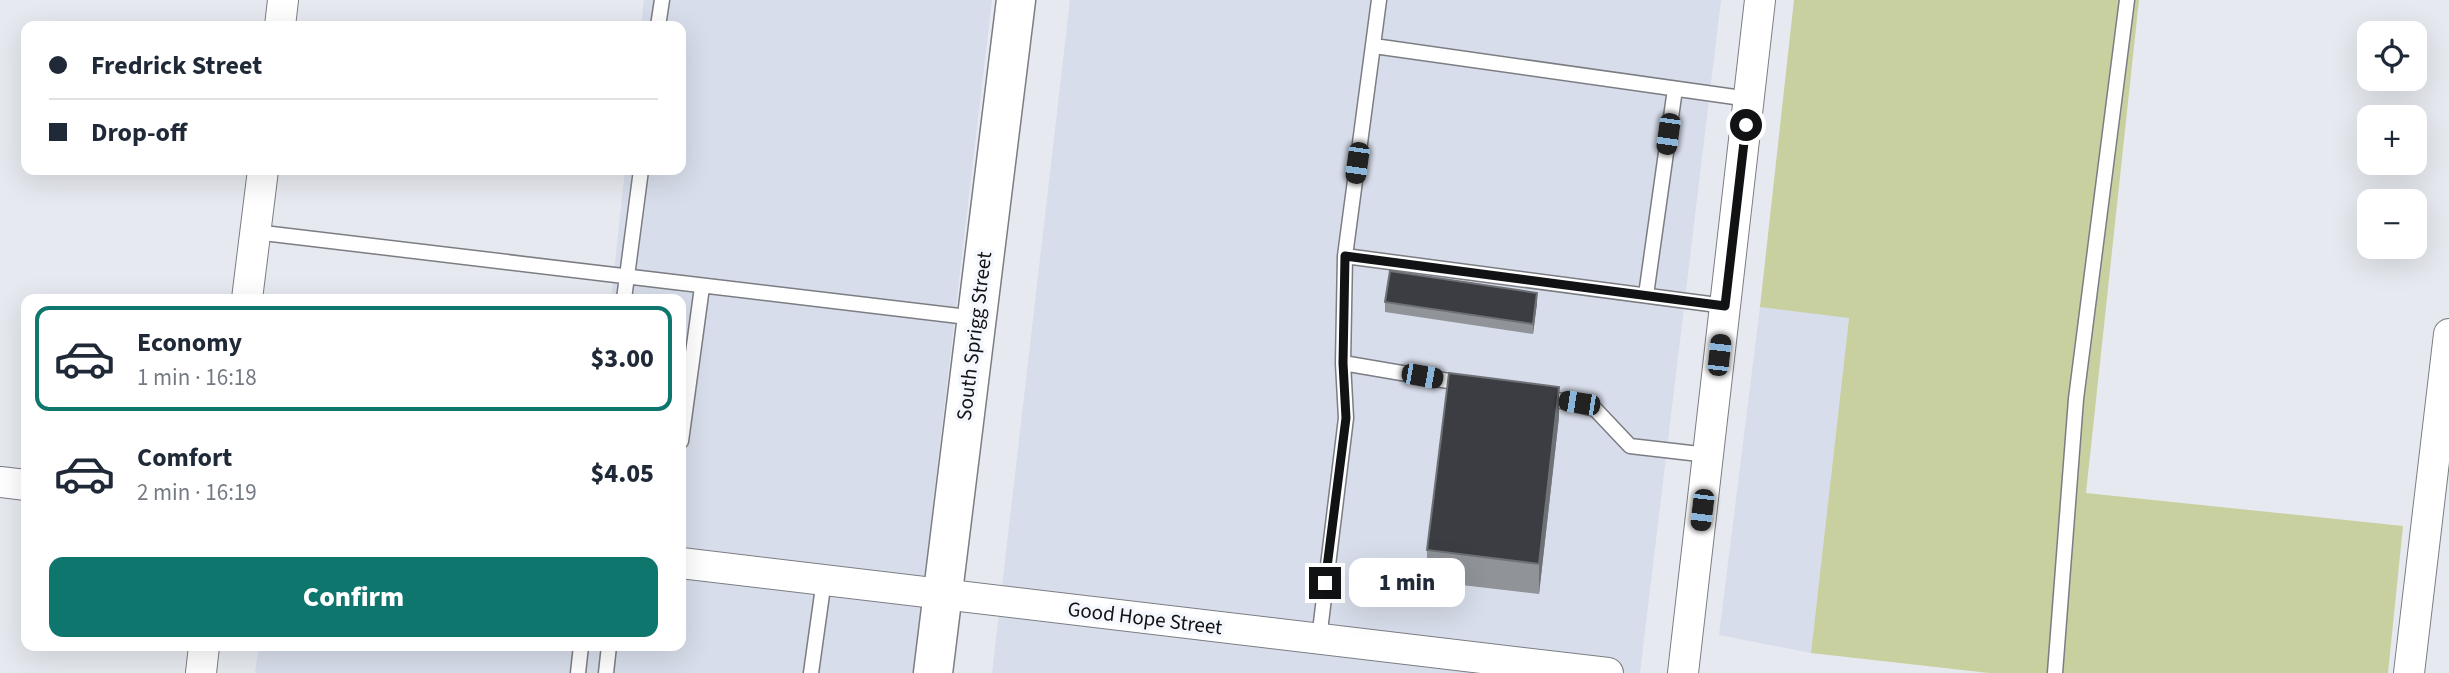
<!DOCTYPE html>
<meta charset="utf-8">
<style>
:root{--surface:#fff;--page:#f6f6f7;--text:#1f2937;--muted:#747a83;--line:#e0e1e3;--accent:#0f766e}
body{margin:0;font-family:"Source Sans 3",sans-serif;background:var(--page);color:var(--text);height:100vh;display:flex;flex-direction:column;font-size:26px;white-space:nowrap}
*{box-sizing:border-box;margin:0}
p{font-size:23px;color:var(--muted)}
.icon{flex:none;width:38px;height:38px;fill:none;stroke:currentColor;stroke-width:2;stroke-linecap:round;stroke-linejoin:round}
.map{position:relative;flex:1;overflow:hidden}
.details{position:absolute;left:21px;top:294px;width:665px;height:357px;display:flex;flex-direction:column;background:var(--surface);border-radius:14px;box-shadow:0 7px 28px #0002}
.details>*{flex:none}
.banner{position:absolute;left:21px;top:21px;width:665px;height:154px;border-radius:14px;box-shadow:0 7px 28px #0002;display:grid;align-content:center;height:154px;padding:0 28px;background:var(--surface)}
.controls{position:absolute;left:2357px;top:21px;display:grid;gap:14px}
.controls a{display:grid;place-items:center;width:70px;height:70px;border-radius:14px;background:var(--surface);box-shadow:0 7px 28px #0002;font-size:35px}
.end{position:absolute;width:32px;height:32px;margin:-16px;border:9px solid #111214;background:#fff;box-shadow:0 0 0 4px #fff}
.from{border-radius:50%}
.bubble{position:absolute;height:49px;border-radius:14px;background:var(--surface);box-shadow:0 7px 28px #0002;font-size:23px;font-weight:800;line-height:49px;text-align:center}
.car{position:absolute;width:21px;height:42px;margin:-21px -10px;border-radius:9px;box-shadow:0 0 5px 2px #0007;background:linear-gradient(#222 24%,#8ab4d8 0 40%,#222 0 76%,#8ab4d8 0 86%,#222 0)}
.banner b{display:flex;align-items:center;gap:24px;height:66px;font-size:26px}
.banner b+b{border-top:2px solid var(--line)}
.banner i{width:18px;height:18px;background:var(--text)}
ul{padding:12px 0 0;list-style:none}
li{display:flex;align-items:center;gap:21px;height:105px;margin:0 14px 10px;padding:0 14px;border:4px solid transparent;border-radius:14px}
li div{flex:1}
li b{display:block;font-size:26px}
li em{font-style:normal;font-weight:800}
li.active{border-color:var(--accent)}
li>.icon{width:63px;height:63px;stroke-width:1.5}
.action{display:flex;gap:14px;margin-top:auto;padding:14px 28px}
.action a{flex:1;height:80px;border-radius:14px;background:var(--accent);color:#fff;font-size:28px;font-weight:800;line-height:80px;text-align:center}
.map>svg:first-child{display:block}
</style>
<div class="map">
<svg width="2449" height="673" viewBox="0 0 2449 673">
<rect width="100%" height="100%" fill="#e6e9ef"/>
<path fill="#d7ddea" d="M644,0H992L913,673H255L259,646H681V299H611L625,170H681V26H641Z
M1070,0H1721L1640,673H992Z
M1760,307L1849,317L1811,653L1719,635Z"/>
<path fill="#c8d0a0" d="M1794,0H2139L2086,493L2403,526L2388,673H1989L1811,653L1849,318L1760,307Z"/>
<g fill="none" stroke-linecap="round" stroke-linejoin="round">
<g stroke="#7b7d83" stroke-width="17">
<path id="lane" d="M658,26L662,0
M1374,46L1749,99
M255,232L976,318
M1345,256L1725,306
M1646,295L1675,89
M624,299L641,170
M1343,363L1466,384
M1541,396L1595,409L1630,446L1708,455
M681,441L702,287
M1319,639L1346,418L1343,363L1345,256L1379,0
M578,673L581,646
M606,673L609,646
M811,673L824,580
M2055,673L2076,399L2127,0"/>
</g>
<g stroke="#7b7d83" stroke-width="32">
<path id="street" d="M280,26L283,0
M247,299L263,170
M0,482L26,485
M681,563L1608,673
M201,673L204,646
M1683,673L1760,0
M2409,673L2449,334"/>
</g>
<g stroke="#7b7d83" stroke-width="41">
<path id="secondary" d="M933,673L1016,0"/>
</g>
<use href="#lane" stroke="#fff" stroke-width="14"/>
<use href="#street" stroke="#fff" stroke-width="30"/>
<use href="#secondary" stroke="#fff" stroke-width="38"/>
</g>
<path fill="#909398" d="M1385,302L1537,303L1533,334L1385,312Z
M1559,417L1539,594L1427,581V550Z"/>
<path fill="#6e7176" d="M1537,293V303L1533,334V324Z
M1559,387V417L1539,594V564Z"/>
<path fill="#3b3d42" stroke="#6e7176" stroke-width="2" d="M1390,271L1537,293L1533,324L1385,302Z
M1449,373L1559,387L1539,564L1427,550Z"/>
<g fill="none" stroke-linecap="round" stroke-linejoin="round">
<path stroke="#111214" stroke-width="9" d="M1325,583L1346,418L1343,363L1345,256L1725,306L1746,125"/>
</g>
<g text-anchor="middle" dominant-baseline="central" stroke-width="7" stroke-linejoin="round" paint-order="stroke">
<g font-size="21" fill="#111214" stroke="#f4f7fd">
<text transform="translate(974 336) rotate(-83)">South Sprigg Street</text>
<text transform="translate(1145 618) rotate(7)">Good Hope Street</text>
</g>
</g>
</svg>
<div class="controls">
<a><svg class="icon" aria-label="locate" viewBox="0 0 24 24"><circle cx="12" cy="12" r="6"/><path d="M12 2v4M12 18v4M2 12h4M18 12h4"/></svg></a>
<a>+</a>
<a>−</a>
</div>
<i class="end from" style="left:1746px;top:125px"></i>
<i class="end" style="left:1325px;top:583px"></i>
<div class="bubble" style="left:1349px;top:558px;width:116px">1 min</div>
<i class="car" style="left:1668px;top:134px;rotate:188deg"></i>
<i class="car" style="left:1357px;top:163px;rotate:188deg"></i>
<i class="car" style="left:1719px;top:355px;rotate:6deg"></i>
<i class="car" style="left:1422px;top:376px;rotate:100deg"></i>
<i class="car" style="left:1579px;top:403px;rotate:279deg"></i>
<i class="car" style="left:1702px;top:510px;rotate:187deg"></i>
<div class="banner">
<b><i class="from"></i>Fredrick Street</b>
<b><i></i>Drop-off</b>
</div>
<section class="details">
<ul>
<li class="active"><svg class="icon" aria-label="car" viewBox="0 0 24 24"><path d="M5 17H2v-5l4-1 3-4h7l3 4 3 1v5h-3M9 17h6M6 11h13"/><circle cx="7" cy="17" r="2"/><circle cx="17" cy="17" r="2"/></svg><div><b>Economy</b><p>1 min · 16:18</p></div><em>$3.00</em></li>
<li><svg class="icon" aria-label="car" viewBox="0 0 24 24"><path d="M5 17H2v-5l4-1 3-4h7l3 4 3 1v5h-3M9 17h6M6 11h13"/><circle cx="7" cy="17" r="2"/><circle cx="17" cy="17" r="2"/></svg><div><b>Comfort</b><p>2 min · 16:19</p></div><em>$4.05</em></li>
</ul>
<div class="action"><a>Confirm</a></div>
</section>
</div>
